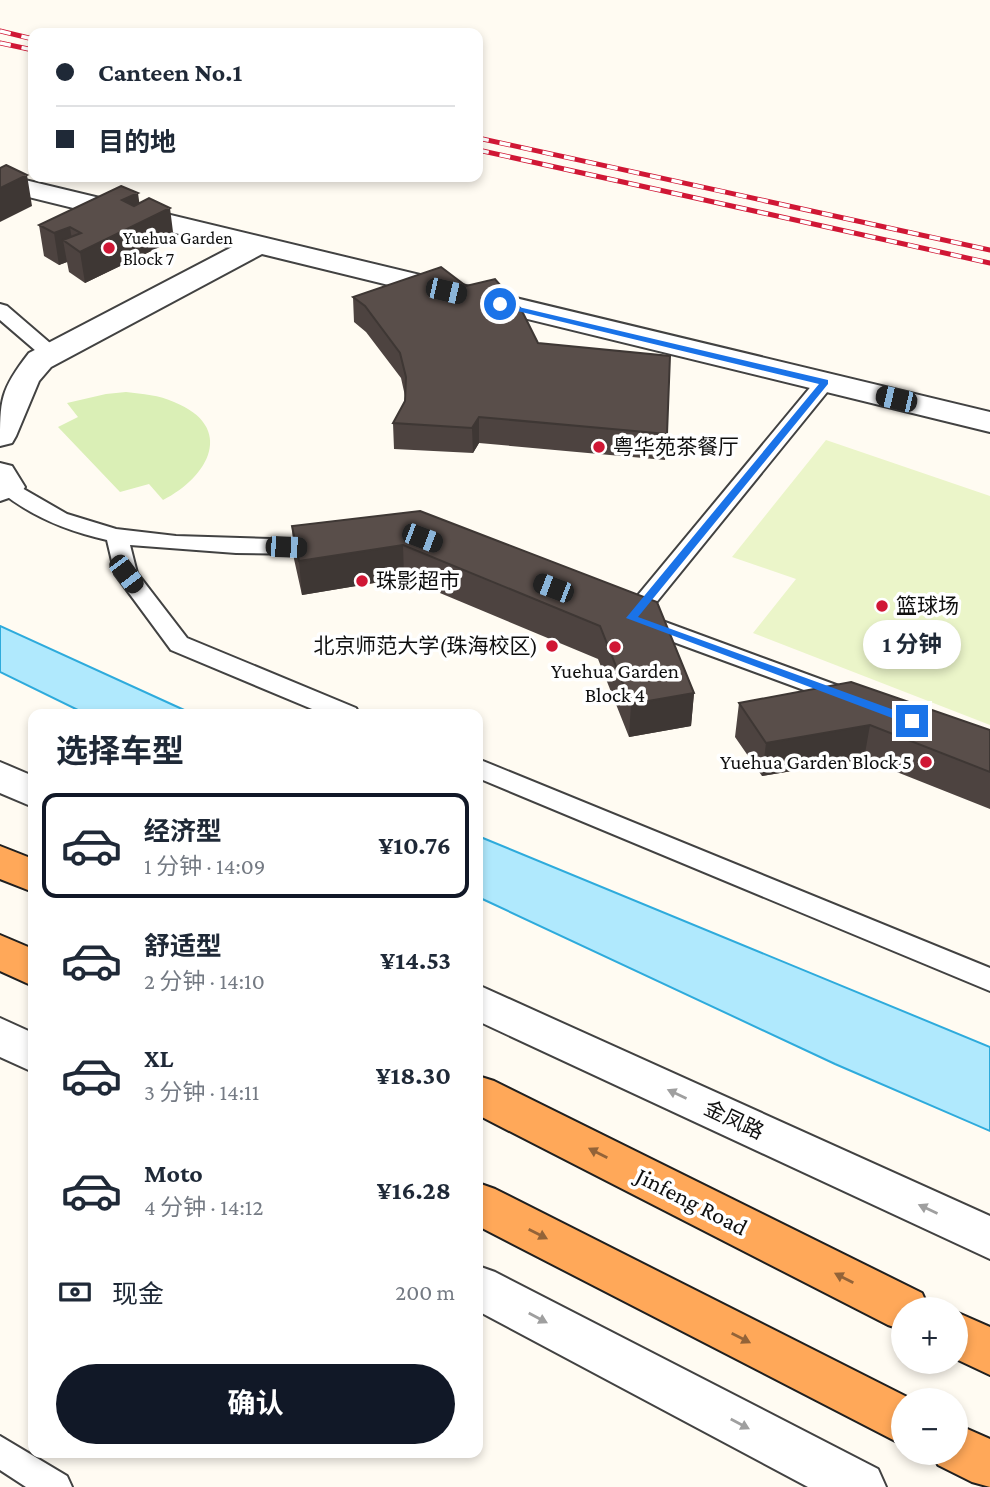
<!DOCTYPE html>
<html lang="zh">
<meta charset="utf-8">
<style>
:root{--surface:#fff;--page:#f6f6f7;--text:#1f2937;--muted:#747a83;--line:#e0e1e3;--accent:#111827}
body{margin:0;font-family:"Crimson Pro","Noto Sans SC",serif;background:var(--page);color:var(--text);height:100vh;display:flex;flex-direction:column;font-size:26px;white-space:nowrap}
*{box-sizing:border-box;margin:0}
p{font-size:23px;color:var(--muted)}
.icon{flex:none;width:38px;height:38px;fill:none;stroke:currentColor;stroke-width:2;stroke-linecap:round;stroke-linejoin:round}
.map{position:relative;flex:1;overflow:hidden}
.sheet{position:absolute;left:28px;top:709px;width:455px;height:749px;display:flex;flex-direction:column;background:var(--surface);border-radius:14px;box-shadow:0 4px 10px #0003}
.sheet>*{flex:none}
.hud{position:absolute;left:28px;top:28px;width:455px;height:154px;border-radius:14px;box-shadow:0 4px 10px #0003;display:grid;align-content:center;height:154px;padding:0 28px;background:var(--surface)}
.controls{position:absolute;left:891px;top:1297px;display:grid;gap:14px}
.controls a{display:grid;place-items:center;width:77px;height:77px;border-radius:50%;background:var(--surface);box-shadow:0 4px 10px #0003;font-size:35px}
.end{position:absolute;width:32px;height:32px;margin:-16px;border:9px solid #1a73e8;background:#fff;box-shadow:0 0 0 4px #fff}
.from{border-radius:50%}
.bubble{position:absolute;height:49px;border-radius:24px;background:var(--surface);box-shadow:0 4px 10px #0003;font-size:23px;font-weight:700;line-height:49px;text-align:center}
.car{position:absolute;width:21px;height:42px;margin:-21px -10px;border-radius:9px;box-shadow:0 0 5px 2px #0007;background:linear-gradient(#222 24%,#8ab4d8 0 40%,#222 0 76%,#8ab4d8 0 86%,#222 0)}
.hud b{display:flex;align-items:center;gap:24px;height:66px;font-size:26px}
.hud b+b{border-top:2px solid var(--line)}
.hud i{width:18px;height:18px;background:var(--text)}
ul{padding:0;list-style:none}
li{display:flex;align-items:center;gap:21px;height:105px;margin:0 14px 10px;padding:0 14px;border:4px solid transparent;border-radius:14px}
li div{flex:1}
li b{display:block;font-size:26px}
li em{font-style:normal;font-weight:700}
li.current{border-color:var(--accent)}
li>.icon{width:63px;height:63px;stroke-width:1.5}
h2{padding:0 28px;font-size:32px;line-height:84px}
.pay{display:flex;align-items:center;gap:18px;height:77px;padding:0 28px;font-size:26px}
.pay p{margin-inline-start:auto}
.cta{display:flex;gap:14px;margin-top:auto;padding:14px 28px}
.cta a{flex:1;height:80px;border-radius:42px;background:var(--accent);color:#fff;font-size:28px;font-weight:700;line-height:80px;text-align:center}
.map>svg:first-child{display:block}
</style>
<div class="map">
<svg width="990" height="1487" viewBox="0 0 990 1487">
<rect width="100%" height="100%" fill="#fffbf2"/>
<path fill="#daefb6" d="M126,392C143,394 159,395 174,402C236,427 209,477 163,500L149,484L120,492L58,427L78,417L67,403L106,394Z"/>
<path fill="#ebf5c9" d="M826,440L990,496V725L753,633L796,579L732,557Z"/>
<path fill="#b0e9fd" stroke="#2eabdc" stroke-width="2" d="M0,626L193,714H86L0,672Z
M478,836L990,1047V1131L835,1064L478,897Z"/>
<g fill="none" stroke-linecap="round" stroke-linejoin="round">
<g stroke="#424242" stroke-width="4">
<path id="service" d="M0,304L7,306L57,349L60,353L57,357H43L0,320Z
M825,376L832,378L835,382L832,386L646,615L858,693L862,699L858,705L850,707L630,626L619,618L818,378Z
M8,480L67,514L116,529L176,536L335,541L338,546L335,551L304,554L236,553L130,545L137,573L187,638L356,708L359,714H324L171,650L115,574L107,540C67,531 32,517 0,491V482Z
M478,759L990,968V991L478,778Z
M0,1436L67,1476L72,1487H26L0,1470Z"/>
</g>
<g stroke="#424242" stroke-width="4">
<path id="tertiary" d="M0,174L990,412V432L262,254L51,367L39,381L16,436L12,443L0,446C0,400 0,390 29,353L232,247L0,190Z
M0,463L12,466L25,487L20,494L0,501Z
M0,762L33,776V807L0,793Z
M478,985L990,1216V1259L478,1021Z
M0,1018L33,1033V1072L0,1057Z
M478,1266L495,1272L878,1469L886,1487H808L478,1311Z"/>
</g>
<g stroke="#202020" stroke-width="4">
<path id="trunk" d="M0,846L33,859V892L0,879Z
M0,935L33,949V986L0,971Z
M478,1076L494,1081L922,1293L929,1309H903V1330L888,1325L478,1115Z
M478,1183L495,1189L913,1400H903V1445L478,1226Z
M956,1312L990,1327V1375L956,1359Z
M956,1424L990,1439V1487L972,1482L938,1465L932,1452H956Z"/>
</g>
<use href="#service" fill="#fff" fill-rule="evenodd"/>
<use href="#tertiary" fill="#fff" fill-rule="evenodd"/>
<use href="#trunk" fill="#ffa859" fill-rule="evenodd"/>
<g stroke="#d01735" stroke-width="5">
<path id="rail" d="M0,31L33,39
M0,43L33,50
M478,138L990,250
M478,150L990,263"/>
</g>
<use href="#rail" stroke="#fff" stroke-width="3.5" stroke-dasharray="11" stroke-linecap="butt"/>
</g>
<path fill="#4d4340" d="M139,203L174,240L85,283L69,272L67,262L59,265L44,256L39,225Z
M353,297L538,343L667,434L665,460L479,443L473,453L394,449L393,423L405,401V396L401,378L366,332L354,322Z
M420,511L657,602L694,693L691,726L629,737L598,659L404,578L302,595L294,559L292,526Z
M739,703L990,730V809L864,759L762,776L735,737Z"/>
<path fill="#3e3734" d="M27,175L32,206L0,222V188Z
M138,193L142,222L170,208L174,240L85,283L80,252L122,200Z
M70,227L73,247L63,240L67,262L59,265L54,233Z
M479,417V443L473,453L472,428Z
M403,545L404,578L302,595L299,561Z
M694,693L691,726L629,737L631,704Z
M870,725L864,759L762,776L766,743Z"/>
<path fill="#594e4a" stroke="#3e3734" stroke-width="2" d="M6,165L27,175L0,188V168Z
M121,186L138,193L122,200L134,206L149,198L170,208L80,252L63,240L81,233L70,227L54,233L39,225Z
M441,267L466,286L495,279L521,309L538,343L670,356L667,434L479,417L472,428L393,423L405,401L406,377L400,353L365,306L353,297Z
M420,511L657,602L694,693L631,704L600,626L403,545L299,561L292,526Z
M851,682L990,730V772L870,725L766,743L739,703Z"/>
<defs><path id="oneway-solid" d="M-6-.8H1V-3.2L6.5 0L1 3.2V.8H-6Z" transform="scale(1.75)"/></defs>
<g fill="#9f9f9f">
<use href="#oneway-solid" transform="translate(677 1094) rotate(-155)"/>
<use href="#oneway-solid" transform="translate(928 1209) rotate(-155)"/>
<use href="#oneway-solid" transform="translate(538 1318) rotate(28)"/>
<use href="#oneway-solid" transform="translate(740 1424) rotate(28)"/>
</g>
<g fill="#936338">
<use href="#oneway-solid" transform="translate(598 1153) rotate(-153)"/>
<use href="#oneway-solid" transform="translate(538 1234) rotate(27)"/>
<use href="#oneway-solid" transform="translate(844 1278) rotate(-153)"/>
<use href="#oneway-solid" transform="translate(741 1338) rotate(27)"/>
</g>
<path fill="#1a73e8" d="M497,302L828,380V384L638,617L916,718V724H908L626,618L819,384L497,306Z"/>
<g fill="#d01735" stroke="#fff" stroke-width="2.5">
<circle cx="109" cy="248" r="7"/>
<circle cx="599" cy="447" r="7"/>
<circle cx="362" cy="581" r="7"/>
<circle cx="882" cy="606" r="7"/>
<circle cx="552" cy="646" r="7"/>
<circle cx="615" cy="647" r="7"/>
<circle cx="926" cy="762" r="7"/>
</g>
<g text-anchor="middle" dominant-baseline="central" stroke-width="7" stroke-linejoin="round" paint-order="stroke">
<g font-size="18" fill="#0f0f0f" stroke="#fff" text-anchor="start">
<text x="123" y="238">Yuehua Garden<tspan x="123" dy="21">Block 7</tspan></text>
</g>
<g font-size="21" fill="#0f0f0f" stroke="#fff" text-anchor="start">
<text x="613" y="447">粤华苑茶餐厅</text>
<text x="376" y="581">珠影超市</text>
<text x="896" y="606">篮球场</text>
<text x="538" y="646" text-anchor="end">北京师范大学(珠海校区)</text>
<text x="615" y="671" text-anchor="middle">Yuehua Garden<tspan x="615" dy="24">Block 4</tspan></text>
<text x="912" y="762" text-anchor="end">Yuehua Garden Block 5</text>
</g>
<g font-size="21" fill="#0f0f0f" stroke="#fff">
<text transform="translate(734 1120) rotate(25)">金凤路</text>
</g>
<g font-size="24" fill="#0f0f0f" stroke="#fff">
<text transform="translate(692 1201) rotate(27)">Jinfeng Road</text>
</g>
</g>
</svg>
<div class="controls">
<a>+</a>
<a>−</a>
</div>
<i class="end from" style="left:500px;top:304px"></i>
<i class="end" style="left:912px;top:721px"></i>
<div class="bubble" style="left:863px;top:620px;width:98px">1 分钟</div>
<i class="car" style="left:446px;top:291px;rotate:103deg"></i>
<i class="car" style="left:896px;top:399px;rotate:283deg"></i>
<i class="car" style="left:422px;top:538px;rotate:111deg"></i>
<i class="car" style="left:286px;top:547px;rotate:92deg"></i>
<i class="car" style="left:126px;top:574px;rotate:143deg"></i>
<i class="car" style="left:553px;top:588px;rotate:291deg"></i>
<div class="hud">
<b><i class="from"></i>Canteen No.1</b>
<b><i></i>目的地</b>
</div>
<section class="sheet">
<h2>选择车型</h2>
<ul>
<li class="current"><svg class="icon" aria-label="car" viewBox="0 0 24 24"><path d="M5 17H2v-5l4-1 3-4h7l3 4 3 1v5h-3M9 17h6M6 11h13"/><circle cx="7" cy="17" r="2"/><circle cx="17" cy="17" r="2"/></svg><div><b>经济型</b><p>1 分钟 · 14:09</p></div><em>¥10.76</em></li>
<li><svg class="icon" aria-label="car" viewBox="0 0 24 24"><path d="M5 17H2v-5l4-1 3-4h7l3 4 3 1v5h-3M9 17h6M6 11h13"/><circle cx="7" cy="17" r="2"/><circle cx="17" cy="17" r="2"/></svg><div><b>舒适型</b><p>2 分钟 · 14:10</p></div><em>¥14.53</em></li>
<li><svg class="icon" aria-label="car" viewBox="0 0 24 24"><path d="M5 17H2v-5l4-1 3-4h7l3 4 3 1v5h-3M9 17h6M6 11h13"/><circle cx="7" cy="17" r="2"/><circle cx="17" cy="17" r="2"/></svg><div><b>XL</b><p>3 分钟 · 14:11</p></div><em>¥18.30</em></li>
<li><svg class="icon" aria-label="car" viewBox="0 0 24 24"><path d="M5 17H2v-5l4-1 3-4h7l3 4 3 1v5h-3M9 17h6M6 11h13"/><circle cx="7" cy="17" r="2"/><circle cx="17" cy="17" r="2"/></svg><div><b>Moto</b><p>4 分钟 · 14:12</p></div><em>¥16.28</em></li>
</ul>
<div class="pay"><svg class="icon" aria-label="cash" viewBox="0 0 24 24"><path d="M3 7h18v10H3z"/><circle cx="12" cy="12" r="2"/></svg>现金<p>200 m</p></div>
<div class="cta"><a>确认</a></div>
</section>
</div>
